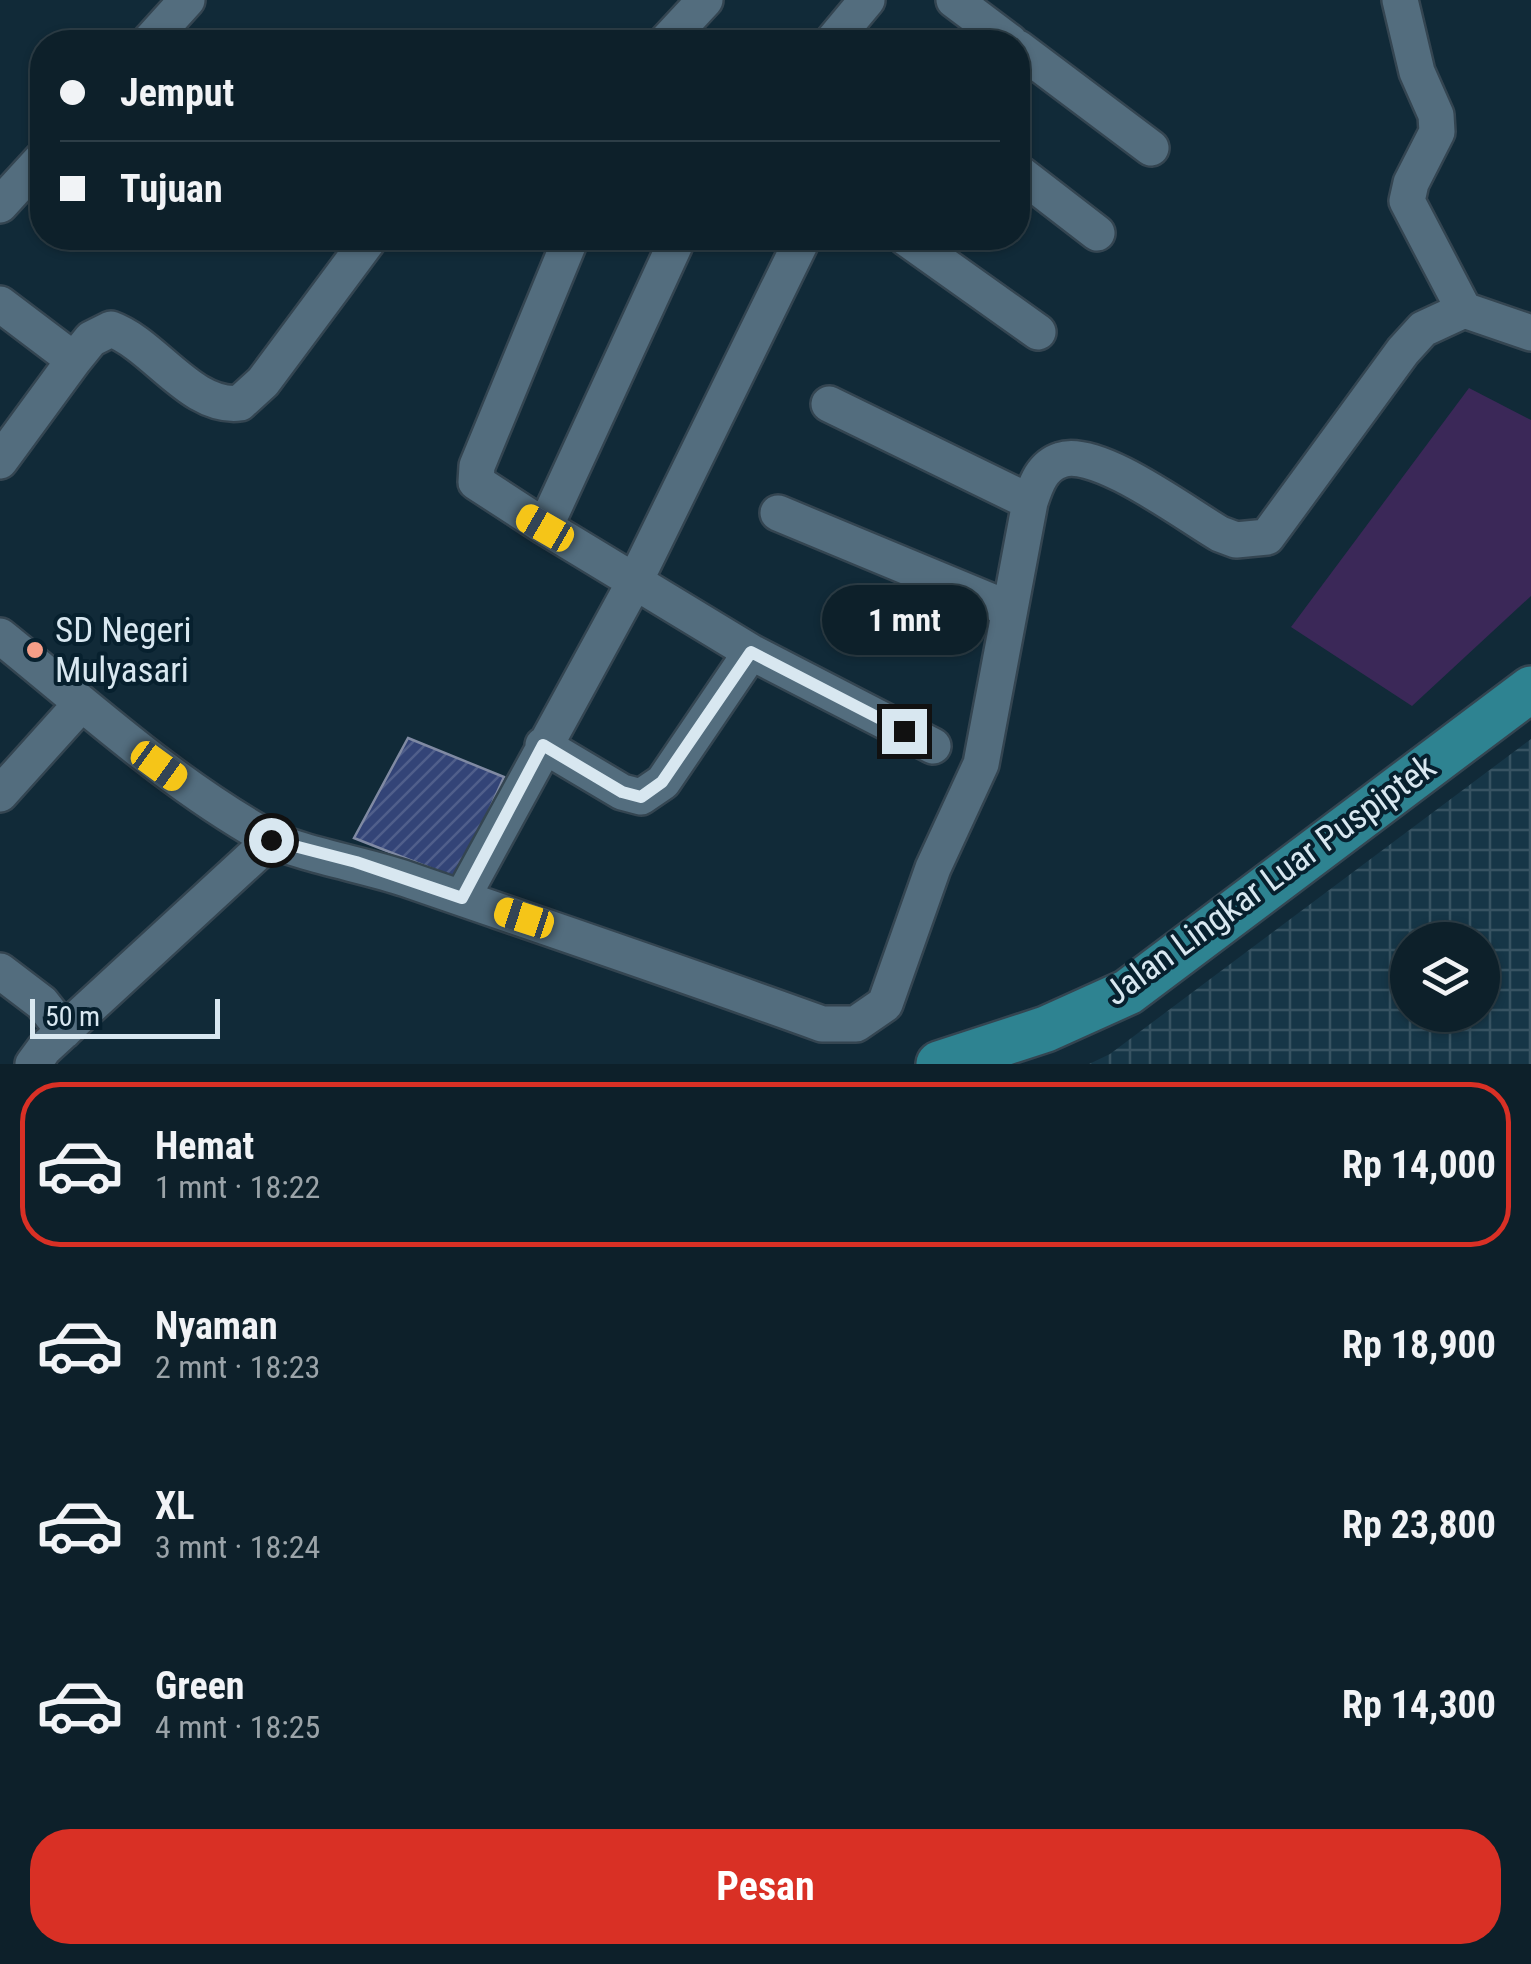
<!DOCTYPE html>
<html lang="id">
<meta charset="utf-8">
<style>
:root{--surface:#0d202a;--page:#162832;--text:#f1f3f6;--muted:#9aa3a8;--line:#2d3e47;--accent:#d93025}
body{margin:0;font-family:"Roboto Condensed",sans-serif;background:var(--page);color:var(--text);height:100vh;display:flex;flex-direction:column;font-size:38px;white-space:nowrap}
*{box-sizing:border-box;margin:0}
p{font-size:32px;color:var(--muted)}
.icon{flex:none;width:55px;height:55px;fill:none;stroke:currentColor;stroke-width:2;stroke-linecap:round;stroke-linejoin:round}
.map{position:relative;height:1064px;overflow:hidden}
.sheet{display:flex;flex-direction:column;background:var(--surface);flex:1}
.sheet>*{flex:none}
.guide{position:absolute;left:30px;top:30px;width:1000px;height:220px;border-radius:40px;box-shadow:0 2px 8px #0004,0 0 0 2px var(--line);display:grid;align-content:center;height:220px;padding:0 30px;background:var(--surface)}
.buttons{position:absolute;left:1390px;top:922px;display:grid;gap:20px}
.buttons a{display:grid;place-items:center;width:110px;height:110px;border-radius:50%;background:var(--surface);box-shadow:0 2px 8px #0004,0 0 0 2px var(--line);font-size:50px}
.scale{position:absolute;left:30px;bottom:25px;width:190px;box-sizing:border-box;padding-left:10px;border:5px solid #d8e7f0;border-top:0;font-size:28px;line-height:35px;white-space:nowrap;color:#d8e7f0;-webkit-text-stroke:8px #07202e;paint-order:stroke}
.end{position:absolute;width:45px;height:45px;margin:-22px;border:12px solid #d8e7f0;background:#111;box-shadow:0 0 0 5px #111}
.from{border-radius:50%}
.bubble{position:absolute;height:70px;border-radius:35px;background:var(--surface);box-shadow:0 2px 8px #0004,0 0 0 2px var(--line);font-size:32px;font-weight:700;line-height:70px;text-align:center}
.car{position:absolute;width:30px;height:60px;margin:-30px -15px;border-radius:12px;box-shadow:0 0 8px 2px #0007;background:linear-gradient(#f5c518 24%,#345 0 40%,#f5c518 0 76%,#345 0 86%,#f5c518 0)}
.guide b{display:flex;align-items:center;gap:35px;height:95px;font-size:38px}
.guide b+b{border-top:2px solid var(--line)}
.guide i{width:25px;height:25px;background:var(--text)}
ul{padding:18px 0 0;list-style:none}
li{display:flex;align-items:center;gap:30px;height:165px;margin:0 20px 15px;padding:0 10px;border:5px solid transparent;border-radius:40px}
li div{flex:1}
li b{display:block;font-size:38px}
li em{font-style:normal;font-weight:700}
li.current{border-color:var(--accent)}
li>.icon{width:90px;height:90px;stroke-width:1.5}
.cta{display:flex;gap:20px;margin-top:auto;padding:20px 30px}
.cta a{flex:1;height:115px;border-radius:40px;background:var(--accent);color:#fff;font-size:40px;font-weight:700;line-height:115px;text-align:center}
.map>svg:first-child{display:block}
</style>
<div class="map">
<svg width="1531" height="1064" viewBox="0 0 1531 1064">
<defs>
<pattern id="industrial-grid" width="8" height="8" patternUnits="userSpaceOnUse" patternTransform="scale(2.5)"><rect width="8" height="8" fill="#163647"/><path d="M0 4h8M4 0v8" fill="none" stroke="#375362"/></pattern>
<pattern id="building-hatch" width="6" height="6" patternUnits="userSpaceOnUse" patternTransform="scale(2.5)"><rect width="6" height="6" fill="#347"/><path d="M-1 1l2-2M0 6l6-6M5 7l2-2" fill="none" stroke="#505f8b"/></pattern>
</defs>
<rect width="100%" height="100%" fill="#112a38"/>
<path fill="url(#industrial-grid)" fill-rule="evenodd" d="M1531,739V1064H1089L1110,1054ZM1408,940H1482V1015H1408Z"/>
<path fill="#3b2858" d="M1469,388L1531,420V596L1412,706L1291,627Z"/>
<path fill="url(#building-hatch)" stroke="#808aa3" stroke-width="2.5" d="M408,738L504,777L458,879L354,838Z"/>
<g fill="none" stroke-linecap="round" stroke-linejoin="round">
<g stroke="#344551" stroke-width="40">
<path id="minor" d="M954,0L1010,42
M1400,0L1417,72L1436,115L1437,132L1411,183L1407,201L1464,310
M149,42L187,0
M666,42L705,0
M832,42L867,0
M1018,48L1151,148
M1018,172L1097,233
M0,205L42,159
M678,238L545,527L751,652L933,746
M906,238L1038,332
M0,304L74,360L0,461
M74,360L91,339L111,329C155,345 191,409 240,403L263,382L370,238
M829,404L1030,502
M778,513L1009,609
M545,527L476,482L477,466L571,238
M0,636C87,706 169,782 267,837C296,853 369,866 406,879C545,927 684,974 822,1024H856L885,1004L933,868L981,764L1030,502C1036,484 1042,466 1061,460C1097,447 1187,515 1220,534L1236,540L1267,537L1403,351L1423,329L1464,310L1531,333
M543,745L622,792L641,797L663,782L751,652
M0,794L81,704
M462,898L634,583L803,238
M0,971L42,1003L64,1031
M33,1064L44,1049L271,840"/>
</g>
<g stroke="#344551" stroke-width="50">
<path id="major" d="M939,1064L1046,1029L1128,992L1531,689"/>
</g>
<use href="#minor" stroke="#536d7e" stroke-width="35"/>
<use href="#major" stroke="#2e8391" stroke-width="45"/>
</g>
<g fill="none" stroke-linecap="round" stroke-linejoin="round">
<path stroke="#d8e7f0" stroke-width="12" d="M271,840L356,862L462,898L543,745L622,792L641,797L662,782L751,652L904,731"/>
</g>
<circle fill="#f49e88" stroke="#07202e" stroke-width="4" cx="35" cy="650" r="10"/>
<g text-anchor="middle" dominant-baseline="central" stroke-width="8" stroke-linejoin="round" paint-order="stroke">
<g font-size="35" fill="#d8e7f0" stroke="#07202e" text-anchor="start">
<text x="55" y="630">SD Negeri<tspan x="55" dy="40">Mulyasari</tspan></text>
</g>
<g font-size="35" fill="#d8e7f0" stroke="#07202e">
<text transform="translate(1270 880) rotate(-36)">Jalan Lingkar Luar Puspiptek</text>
</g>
</g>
</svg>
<div class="buttons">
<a><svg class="icon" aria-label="layers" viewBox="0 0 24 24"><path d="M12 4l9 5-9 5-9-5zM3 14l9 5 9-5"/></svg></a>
</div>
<div class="scale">50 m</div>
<i class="end from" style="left:271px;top:840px"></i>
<i class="end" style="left:904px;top:731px"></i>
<div class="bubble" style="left:822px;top:585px;width:165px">1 mnt</div>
<i class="car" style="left:545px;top:528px;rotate:300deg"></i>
<i class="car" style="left:159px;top:766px;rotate:126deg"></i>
<i class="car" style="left:524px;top:918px;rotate:288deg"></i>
<div class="guide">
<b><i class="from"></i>Jemput</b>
<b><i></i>Tujuan</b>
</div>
</div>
<section class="sheet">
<ul>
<li class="current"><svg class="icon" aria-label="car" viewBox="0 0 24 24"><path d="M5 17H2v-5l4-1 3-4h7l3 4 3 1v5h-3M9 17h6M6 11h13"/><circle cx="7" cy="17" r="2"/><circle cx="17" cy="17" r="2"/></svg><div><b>Hemat</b><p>1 mnt · 18:22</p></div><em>Rp 14,000</em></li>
<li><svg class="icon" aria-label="car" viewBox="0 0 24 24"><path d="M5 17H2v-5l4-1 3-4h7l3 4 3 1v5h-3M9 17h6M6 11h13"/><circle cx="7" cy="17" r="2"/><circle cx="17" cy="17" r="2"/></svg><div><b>Nyaman</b><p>2 mnt · 18:23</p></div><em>Rp 18,900</em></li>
<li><svg class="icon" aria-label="car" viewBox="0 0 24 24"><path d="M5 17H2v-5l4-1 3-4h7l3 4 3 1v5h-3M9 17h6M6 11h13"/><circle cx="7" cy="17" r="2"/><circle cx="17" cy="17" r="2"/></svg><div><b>XL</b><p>3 mnt · 18:24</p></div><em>Rp 23,800</em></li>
<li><svg class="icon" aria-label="car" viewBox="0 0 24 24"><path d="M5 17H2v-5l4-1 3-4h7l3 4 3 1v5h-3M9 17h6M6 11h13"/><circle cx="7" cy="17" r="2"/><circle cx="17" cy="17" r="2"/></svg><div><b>Green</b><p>4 mnt · 18:25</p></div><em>Rp 14,300</em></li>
</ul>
<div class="cta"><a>Pesan</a></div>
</section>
